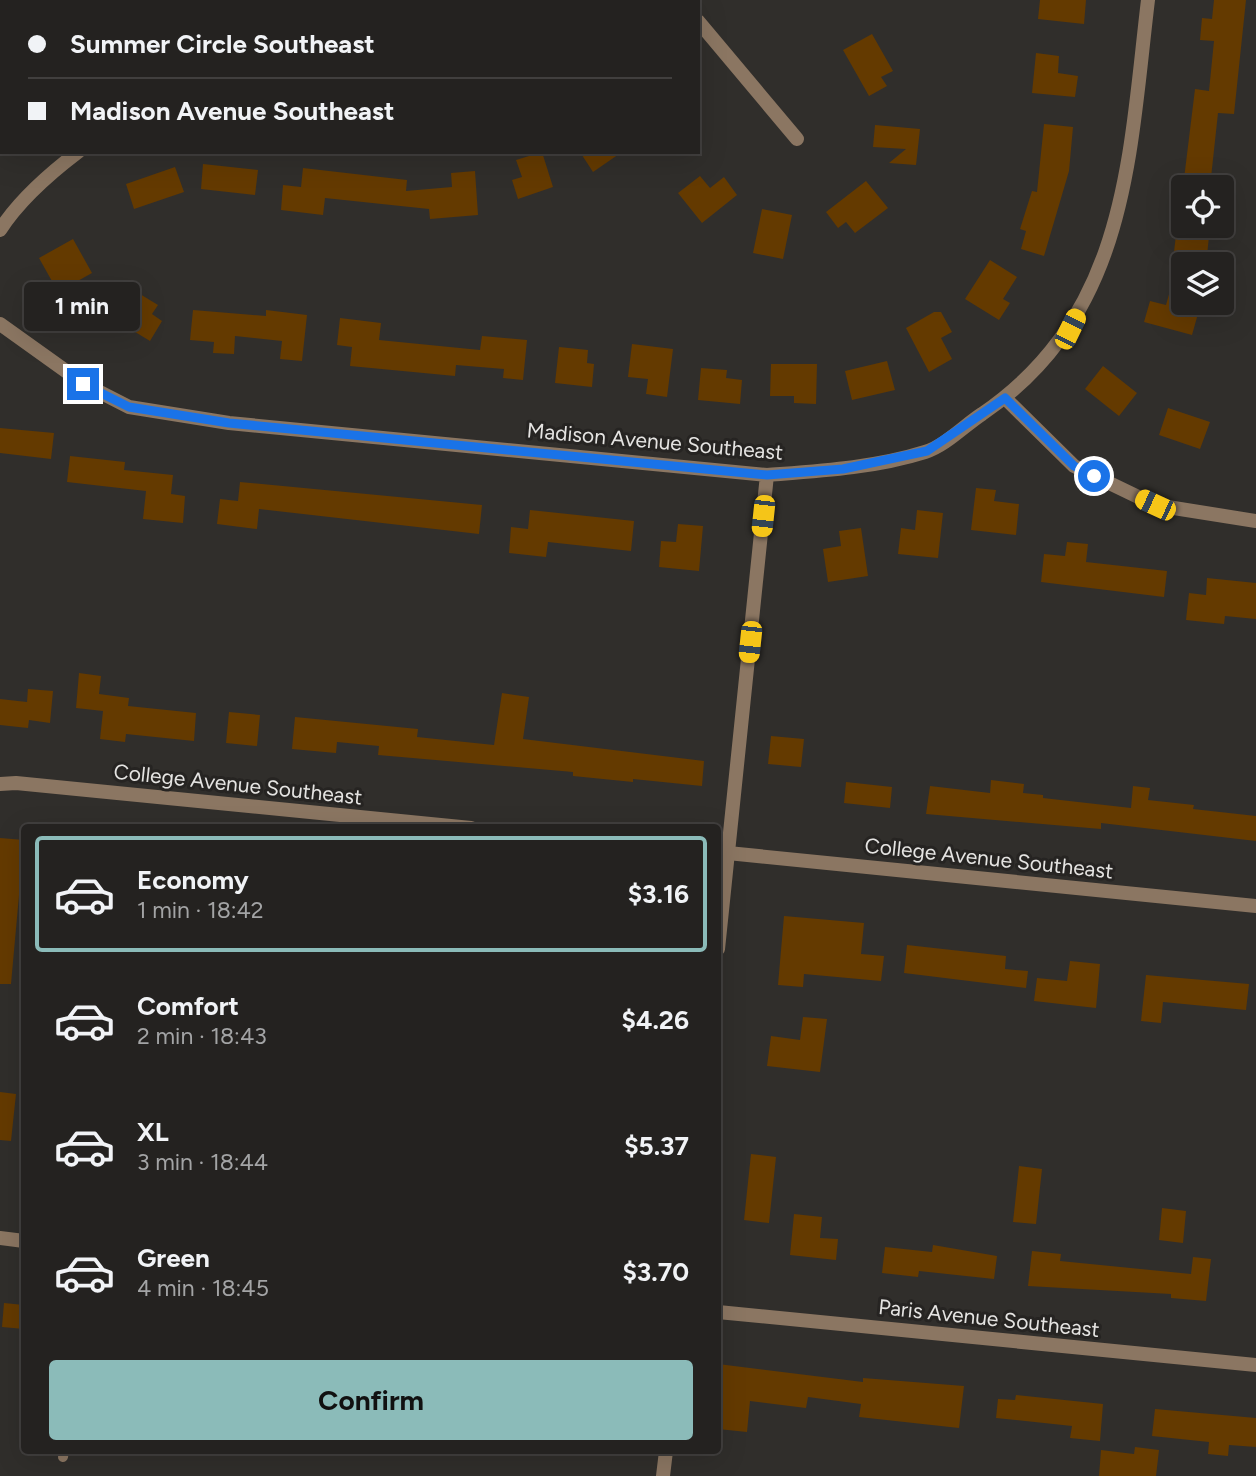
<!DOCTYPE html>
<meta charset="utf-8">
<style>
:root{--surface:#242220;--page:#2c2a29;--text:#f1f3f6;--muted:#a3a4a5;--line:#413f3e;--accent:#8bbbb9}
body{margin:0;font-family:Figtree,sans-serif;background:var(--page);color:var(--text);height:100vh;display:flex;flex-direction:column;font-size:26px;white-space:nowrap}
*{box-sizing:border-box;margin:0}
p{font-size:23px;color:var(--muted)}
.icon{flex:none;width:38px;height:38px;fill:none;stroke:currentColor;stroke-width:2;stroke-linecap:round;stroke-linejoin:round}
.map{position:relative;flex:1;overflow:hidden}
.side{position:absolute;left:21px;top:824px;width:700px;height:630px;display:flex;flex-direction:column;background:var(--surface);border-radius:7px;box-shadow:0 7px 28px #0002,0 0 0 2px var(--line)}
.side>*{flex:none}
.top-card{position:absolute;left:0px;top:0px;width:700px;height:154px;box-shadow:0 7px 28px #0002,0 0 0 2px var(--line);display:grid;align-content:center;height:154px;padding:0 28px;background:var(--surface)}
.controls{position:absolute;left:1171px;top:175px;display:grid;gap:14px}
.controls a{display:grid;place-items:center;width:63px;height:63px;border-radius:7px;background:var(--surface);box-shadow:0 7px 28px #0002,0 0 0 2px var(--line);font-size:35px}
.end{position:absolute;width:32px;height:32px;margin:-16px;border:9px solid #1a73e8;background:#fff;box-shadow:0 0 0 4px #fff}
.from{border-radius:50%}
.bubble{position:absolute;height:49px;border-radius:7px;background:var(--surface);box-shadow:0 7px 28px #0002,0 0 0 2px var(--line);font-size:23px;font-weight:700;line-height:49px;text-align:center}
.car{position:absolute;width:21px;height:42px;margin:-21px -10px;border-radius:9px;box-shadow:0 0 5px 2px #0007;background:linear-gradient(#f5c518 24%,#345 0 40%,#f5c518 0 76%,#345 0 86%,#f5c518 0)}
.top-card b{display:flex;align-items:center;gap:24px;height:66px;font-size:26px}
.top-card b+b{border-top:2px solid var(--line)}
.top-card i{width:18px;height:18px;background:var(--text)}
ul{padding:12px 0 0;list-style:none}
li{display:flex;align-items:center;gap:21px;height:116px;margin:0 14px 10px;padding:0 14px;border:4px solid transparent;border-radius:7px}
li div{flex:1}
li b{display:block;font-size:26px}
li em{font-style:normal;font-weight:700}
li.on{border-color:var(--accent)}
li>.icon{width:63px;height:63px;stroke-width:1.5}
.button{display:flex;gap:14px;margin-top:auto;padding:14px 28px}
.button a{flex:1;height:80px;border-radius:7px;background:var(--accent);color:#111;font-size:28px;font-weight:700;line-height:80px;text-align:center}
.map>svg:first-child{display:block}
</style>
<div class="map">
<svg width="1256" height="1476" viewBox="0 0 1256 1476">
<rect width="100%" height="100%" fill="#302e2b"/>
<path fill="#643a00" d="M1040,0H1086L1084,24L1038,19Z
M1214,0H1246L1234,114L1218,113L1210,187H1183L1195,89L1209,91L1214,41L1200,40L1202,18L1212,19Z
M872,34L893,71L881,77L887,86L869,96L843,50Z
M1036,53L1059,56L1058,73L1078,76L1075,97L1032,93Z
M1044,124L1073,127L1069,171L1044,256L1021,249L1026,231L1020,229L1032,191L1037,192Z
M875,125L920,129L916,165L889,163L906,149L873,147Z
M542,152L553,187L518,199L512,180L522,177L516,160Z
M580,152H622L593,172Z
M203,164L258,170L255,195L201,189Z
M175,167L184,192L134,209L126,184Z
M303,168L407,180L406,191L452,187L451,173L475,171L478,215L430,219L429,209L325,198L323,215L281,210L283,185L301,187Z
M700,176L710,188L724,177L737,195L702,223L678,193Z
M866,181L888,208L855,233L846,222L838,228L826,212Z
M762,209L792,215L783,259L753,253Z
M1177,226H1210L1207,256L1174,252Z
M73,239L92,273L58,292L39,258Z
M990,260L1017,277L1003,299L1010,303L999,320L965,299Z
M1178,262L1183,263V303H1201L1192,335L1144,322L1150,301L1166,305Z
M135,291L158,305L152,314L162,321L150,341L117,321Z
M193,310L266,316V310L307,315L302,361L280,359L282,341L235,336L234,354L213,353L214,342L190,340Z
M934,312H941L952,332L941,338L952,359L929,372L906,328Z
M340,318L381,323L379,340L480,350L482,336L527,340L523,380L503,378L504,369L456,365L455,376L350,366L352,347L337,345Z
M632,344L673,349L667,397L646,394L648,379L628,377Z
M559,347L588,350L587,363L594,364L592,387L555,383Z
M887,361L895,390L852,400L845,371Z
M771,364H817L816,404L794,403V396H770Z
M1103,366L1137,393L1119,416L1085,389Z
M701,368L727,370L726,378L742,380L740,404L698,400Z
M1168,408L1210,422L1200,449L1159,435Z
M0,428L54,433L51,459L0,453Z
M70,456L125,462L124,470L173,475L171,494L185,496L183,523L143,519L146,491L67,482Z
M240,482L482,505L479,534L259,509L257,529L217,524L220,499L238,501Z
M976,488L996,490L994,501L1019,504L1016,535L971,530Z
M530,510L634,521L631,551L548,542L546,557L509,553L511,527L528,529Z
M917,510L943,513L938,558L898,554L901,528L915,530Z
M678,524L703,526L699,571L659,567L661,541L676,542Z
M861,528L868,576L828,582L823,549L841,546L839,531Z
M1067,542L1088,544L1086,562L1167,571L1164,597L1041,582L1044,554L1065,556Z
M1207,578L1256,583V619L1225,616L1224,624L1186,620L1189,593L1206,595Z
M79,673L101,676L99,694L129,698L128,706L196,713L194,741L126,734L125,742L100,739L103,711L76,708Z
M28,689L53,691L50,723L29,720L28,728L0,725V699L27,702Z
M502,693L529,697L523,739L704,761L702,786L633,779V782L573,776V772L378,755L379,746L337,742L336,753L292,749L295,717L418,729L417,737L494,745Z
M229,712L260,715L257,746L226,743Z
M771,736L804,739L801,767L768,764Z
M991,780L1024,784L1023,793L1043,795V798L1131,808L1133,786L1150,788L1148,800L1194,805L1193,809L1256,816V841L1101,823V829L926,814L930,786L990,793Z
M846,782L892,787L890,808L844,803Z
M0,838L24,840L11,984H0Z
M784,916L864,923L861,954L884,956L881,981L804,974L803,987L778,985Z
M907,945L1006,956L1005,969L1028,971L1026,988L904,973Z
M1070,961L1100,964L1096,1008L1034,1001L1037,978L1067,981Z
M1146,975L1249,984L1246,1010L1163,1002L1161,1023L1141,1021Z
M803,1017L827,1019L820,1072L767,1066L771,1036L800,1040Z
M0,1092L16,1094L11,1141L0,1140Z
M751,1154L776,1157L769,1223L744,1220Z
M1019,1166L1042,1169L1036,1224L1013,1222Z
M1162,1208L1186,1211L1183,1243L1159,1240Z
M794,1214L822,1217L820,1238L838,1239L836,1260L790,1255Z
M933,1245L997,1256L994,1279L919,1271L918,1277L882,1273L885,1247L932,1252Z
M1032,1251L1061,1254L1060,1261L1191,1274L1193,1257L1211,1259L1206,1301L1171,1298V1294L1028,1286Z
M4,1303L24,1305V1329L2,1327Z
M718,1364L863,1382V1378L964,1386L959,1428L859,1417L861,1404L808,1397L806,1408L750,1401L747,1432L718,1429L722,1394H718Z
M1016,1395L1103,1404L1100,1441L1070,1438L1072,1426L996,1418L998,1399L1015,1400Z
M1155,1409L1256,1418V1447L1229,1445L1228,1456L1208,1454L1209,1442L1152,1436Z
M1135,1447L1159,1450L1156,1476H1099L1101,1450L1134,1454Z"/>
<g fill="none" stroke-linecap="round" stroke-linejoin="round">
<path stroke="#8b7662" stroke-width="10" d="M63,1457L64,1451"/>
<path stroke="#8b7662" stroke-width="14" d="M31,2V0
M294,2L295,0
M671,2L674,0
M698,21L797,139
M0,230C20,199 49,174 78,152
M0,324L84,384L129,407L229,423L767,475C819,471 874,468 925,452C945,446 965,425 982,414C1128,314 1129,158 1148,0
M1005,398L1074,466L1155,505L1256,521
M0,784L16,783L471,828
M718,852L1256,906
M718,949L767,475
M0,1238L24,1241
M718,1312L1256,1365
M663,1476L666,1451"/>
</g>
<g fill="none" stroke-linecap="round" stroke-linejoin="round">
<path stroke="#1a73e8" stroke-width="9" d="M83,384L129,407L229,423L767,475L843,469L927,451L1005,398L1074,466L1094,476"/>
</g>
<g text-anchor="middle" dominant-baseline="central" stroke-width="6" stroke-linejoin="round" paint-order="stroke">
<g font-size="21" fill="#e5e4e2" stroke="#262422">
<text transform="translate(655 441) rotate(5)">Madison Avenue Southeast</text>
<text transform="translate(238 784) rotate(6)">College Avenue Southeast</text>
<text transform="translate(989 858) rotate(6)">College Avenue Southeast</text>
<text transform="translate(989 1318) rotate(6)">Paris Avenue Southeast</text>
</g>
</g>
</svg>
<div class="controls">
<a><svg class="icon" aria-label="locate" viewBox="0 0 24 24"><circle cx="12" cy="12" r="6"/><path d="M12 2v4M12 18v4M2 12h4M18 12h4"/></svg></a>
<a><svg class="icon" aria-label="layers" viewBox="0 0 24 24"><path d="M12 4l9 5-9 5-9-5zM3 14l9 5 9-5"/></svg></a>
</div>
<i class="end from" style="left:1094px;top:476px"></i>
<i class="end" style="left:83px;top:384px"></i>
<div class="bubble" style="left:24px;top:282px;width:116px">1 min</div>
<i class="car" style="left:1070px;top:329px;rotate:26deg"></i>
<i class="car" style="left:1155px;top:505px;rotate:295deg"></i>
<i class="car" style="left:763px;top:516px;rotate:186deg"></i>
<i class="car" style="left:750px;top:642px;rotate:186deg"></i>
<div class="top-card">
<b><i class="from"></i>Summer Circle Southeast</b>
<b><i></i>Madison Avenue Southeast</b>
</div>
<section class="side">
<ul>
<li class="on"><svg class="icon" aria-label="car" viewBox="0 0 24 24"><path d="M5 17H2v-5l4-1 3-4h7l3 4 3 1v5h-3M9 17h6M6 11h13"/><circle cx="7" cy="17" r="2"/><circle cx="17" cy="17" r="2"/></svg><div><b>Economy</b><p>1 min · 18:42</p></div><em>$3.16</em></li>
<li><svg class="icon" aria-label="car" viewBox="0 0 24 24"><path d="M5 17H2v-5l4-1 3-4h7l3 4 3 1v5h-3M9 17h6M6 11h13"/><circle cx="7" cy="17" r="2"/><circle cx="17" cy="17" r="2"/></svg><div><b>Comfort</b><p>2 min · 18:43</p></div><em>$4.26</em></li>
<li><svg class="icon" aria-label="car" viewBox="0 0 24 24"><path d="M5 17H2v-5l4-1 3-4h7l3 4 3 1v5h-3M9 17h6M6 11h13"/><circle cx="7" cy="17" r="2"/><circle cx="17" cy="17" r="2"/></svg><div><b>XL</b><p>3 min · 18:44</p></div><em>$5.37</em></li>
<li><svg class="icon" aria-label="car" viewBox="0 0 24 24"><path d="M5 17H2v-5l4-1 3-4h7l3 4 3 1v5h-3M9 17h6M6 11h13"/><circle cx="7" cy="17" r="2"/><circle cx="17" cy="17" r="2"/></svg><div><b>Green</b><p>4 min · 18:45</p></div><em>$3.70</em></li>
</ul>
<div class="button"><a>Confirm</a></div>
</section>
</div>
